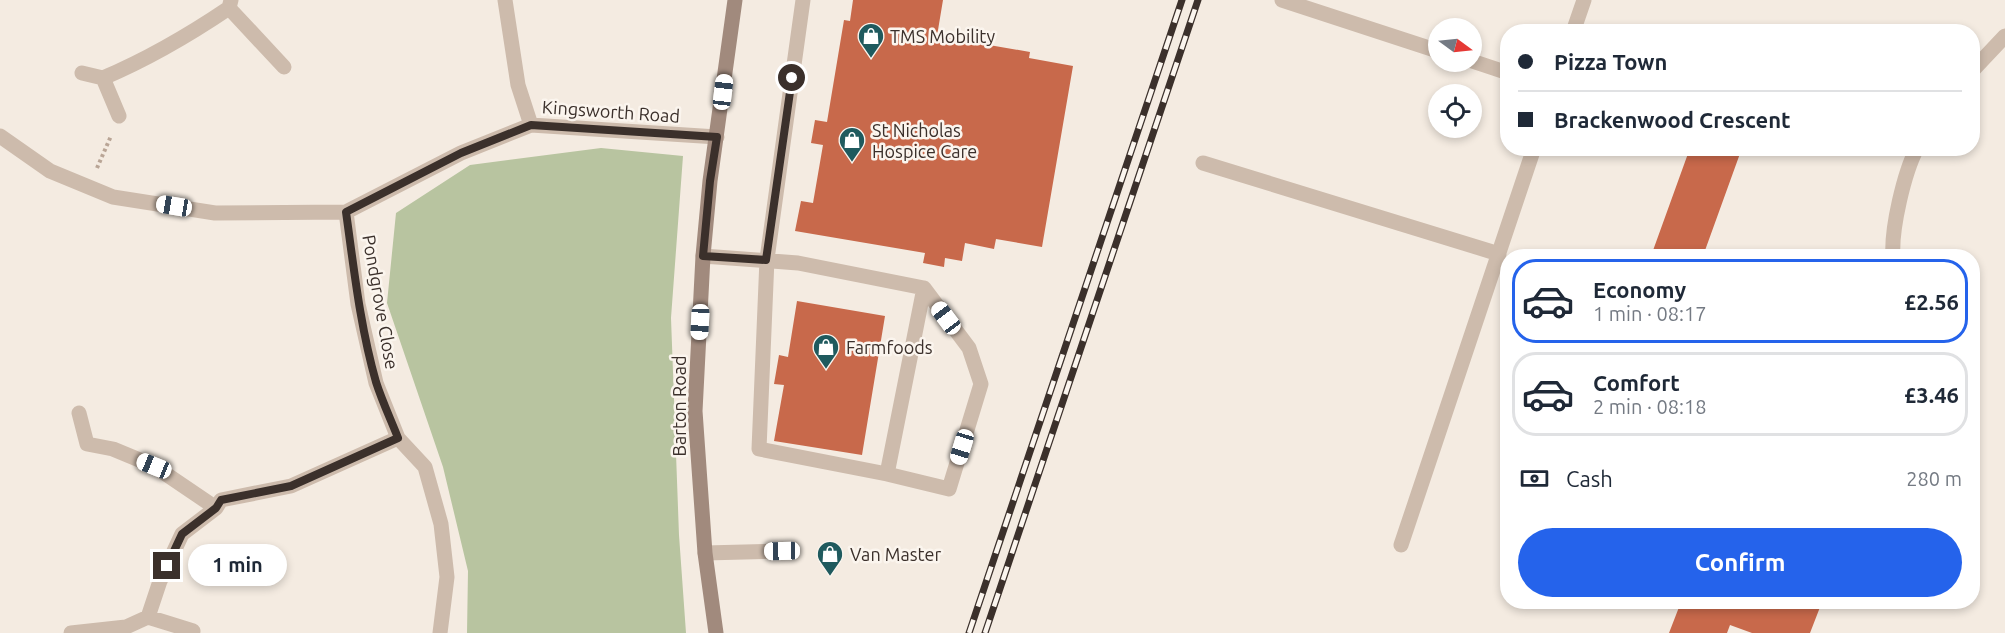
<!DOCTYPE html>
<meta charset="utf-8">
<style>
:root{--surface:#fff;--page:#f6f6f7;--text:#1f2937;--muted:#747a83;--line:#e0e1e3;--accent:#2563eb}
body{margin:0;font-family:Ubuntu,sans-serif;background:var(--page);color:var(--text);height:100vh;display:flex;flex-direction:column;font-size:22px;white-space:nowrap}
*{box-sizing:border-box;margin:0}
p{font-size:20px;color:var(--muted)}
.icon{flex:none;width:33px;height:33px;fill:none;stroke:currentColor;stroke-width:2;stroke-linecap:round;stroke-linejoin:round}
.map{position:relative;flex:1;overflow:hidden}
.drawer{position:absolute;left:1500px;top:249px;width:480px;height:360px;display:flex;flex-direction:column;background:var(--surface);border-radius:24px;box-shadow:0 3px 9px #0003}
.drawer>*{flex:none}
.banner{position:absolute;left:1500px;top:24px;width:480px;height:132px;border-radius:24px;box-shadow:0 3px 9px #0003;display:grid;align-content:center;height:132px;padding:0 18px;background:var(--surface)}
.needle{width:39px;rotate:105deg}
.tools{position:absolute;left:1428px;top:18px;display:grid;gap:12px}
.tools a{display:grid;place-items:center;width:54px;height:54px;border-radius:50%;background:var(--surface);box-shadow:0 3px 9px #0003;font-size:30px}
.end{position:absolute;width:27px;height:27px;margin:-14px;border:8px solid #3b302b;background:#fff;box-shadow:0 0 0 3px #fff}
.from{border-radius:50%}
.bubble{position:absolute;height:42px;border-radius:21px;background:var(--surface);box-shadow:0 3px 9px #0003;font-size:20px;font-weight:700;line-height:42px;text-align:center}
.car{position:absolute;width:18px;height:36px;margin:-18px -9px;border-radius:8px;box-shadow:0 0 4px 2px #0007;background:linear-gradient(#fff 24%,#345 0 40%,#fff 0 76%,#345 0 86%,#fff 0)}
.banner b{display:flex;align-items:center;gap:21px;height:57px;font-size:22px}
.banner b+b{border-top:2px solid var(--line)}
.banner i{width:15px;height:15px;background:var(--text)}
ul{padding:10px 0 0;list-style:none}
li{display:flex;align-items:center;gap:18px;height:84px;margin:0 12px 9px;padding:0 6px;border:3px solid var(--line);border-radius:24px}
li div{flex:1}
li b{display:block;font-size:22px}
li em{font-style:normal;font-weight:700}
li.current{border-color:var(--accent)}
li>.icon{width:54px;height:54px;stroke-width:1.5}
.pay{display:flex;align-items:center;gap:15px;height:66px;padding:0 18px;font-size:22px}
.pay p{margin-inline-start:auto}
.primary-button{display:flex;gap:12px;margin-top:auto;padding:12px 18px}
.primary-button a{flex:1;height:69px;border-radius:36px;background:var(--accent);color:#fff;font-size:24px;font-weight:700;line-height:69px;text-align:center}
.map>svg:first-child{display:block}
</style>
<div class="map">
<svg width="2005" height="633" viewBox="0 0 2005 633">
<rect width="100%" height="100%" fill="#f4ebe1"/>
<path fill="#b8c4a0" d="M601,148L683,156L671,318L679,535L686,633H467L468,571L443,467L387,303L396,213L470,165Z"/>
<path fill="#c8694b" d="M853,0H943L937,36L1030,52L1029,58L1073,66L1042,247L996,239L994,249L965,243L962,261L945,258L944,267L923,263L925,253L795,231L801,201L813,203L823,145L811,143L815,120L827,122L844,20L850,21Z
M1690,148H1742L1703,256H1651Z
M797,301L885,316L862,455L774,441L784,385L774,384L779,355L788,357Z
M1681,602H1822L1810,633H1752L1730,625L1727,633H1669Z"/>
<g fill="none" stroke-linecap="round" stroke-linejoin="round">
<path stroke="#b9a596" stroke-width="4" stroke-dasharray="3 3" stroke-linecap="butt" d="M97,168L111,136"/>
<path stroke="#cdbbac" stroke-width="15" d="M803,0L767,259L759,449L887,474L949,489L981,384L969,348L924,288
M1282,0L1438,51
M1573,32L1584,0
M1472,61L1508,73
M1972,71L2005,36
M1203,163L1499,254
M703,256L798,263L924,288L887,474
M1893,256C1891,229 1904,173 1917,148
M1401,545L1534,148
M705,553L782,551"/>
<path stroke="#cdbbac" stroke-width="15" d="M505,0L518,85L531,125
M229,8L284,67
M82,73L103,78L119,116
M103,78C148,59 189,35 229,8L231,0
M0,136L50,171L113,197L215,213L346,212L461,153L531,125L717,137
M346,212L358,304L376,383L398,438L425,467L441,524L447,577L440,633
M79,413L87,444L113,449L154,466L216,508
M148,617L193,631
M71,633L126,627L148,617L160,581L182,534L216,508L221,500L291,486L398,438"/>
<path stroke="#a18a7d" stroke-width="15" d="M716,633L705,553L695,411L703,256L710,181L735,0"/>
<g stroke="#3b302b" stroke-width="7">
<path id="rail" d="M969,633L1182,0
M985,633L1198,0"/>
</g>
<use href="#rail" stroke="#fbf5ee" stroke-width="4.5" stroke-dasharray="14" stroke-linecap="butt"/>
</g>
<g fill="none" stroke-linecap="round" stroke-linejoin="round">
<path stroke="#3b302b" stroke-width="8" d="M167,566L182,534L216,508L221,500L291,486L398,438C391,420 382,401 376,382C360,326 354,269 346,212L461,153L531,125L717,137L710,181L703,256L766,260L792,78"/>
</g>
<defs>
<g id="shop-pin" transform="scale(1.35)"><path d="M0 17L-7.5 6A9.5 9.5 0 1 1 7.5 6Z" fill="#1f5a5e" stroke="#fbf5ee"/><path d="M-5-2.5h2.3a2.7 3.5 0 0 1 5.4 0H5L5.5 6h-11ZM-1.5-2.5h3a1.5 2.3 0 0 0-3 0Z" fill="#fff"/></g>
</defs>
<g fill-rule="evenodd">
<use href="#shop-pin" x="871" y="36"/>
<use href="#shop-pin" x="852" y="140"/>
<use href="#shop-pin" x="826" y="347"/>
<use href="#shop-pin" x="830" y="554"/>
</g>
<g text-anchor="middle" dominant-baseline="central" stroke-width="5" stroke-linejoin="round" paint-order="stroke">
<g font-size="18" fill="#3b302b" stroke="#fbf5ee" text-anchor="start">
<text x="890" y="36">TMS Mobility</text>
<text x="872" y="130">St Nicholas<tspan x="872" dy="21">Hospice Care</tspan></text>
<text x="846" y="347">Farmfoods</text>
<text x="850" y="554">Van Master</text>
</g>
<g font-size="18" fill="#3b302b" stroke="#fbf5ee">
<text transform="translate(611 111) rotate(4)">Kingsworth Road</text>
<text transform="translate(381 302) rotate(80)">Pondgrove Close</text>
<text transform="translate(679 406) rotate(-90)">Barton Road</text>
</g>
</g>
</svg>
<div class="tools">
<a><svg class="needle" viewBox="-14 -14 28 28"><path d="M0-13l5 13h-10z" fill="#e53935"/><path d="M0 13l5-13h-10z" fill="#747a83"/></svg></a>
<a><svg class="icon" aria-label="locate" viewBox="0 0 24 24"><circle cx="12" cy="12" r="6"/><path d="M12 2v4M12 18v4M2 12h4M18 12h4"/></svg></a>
</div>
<i class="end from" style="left:792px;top:78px"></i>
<i class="end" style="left:167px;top:566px"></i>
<div class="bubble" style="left:188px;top:544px;width:99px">1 min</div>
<i class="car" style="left:723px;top:92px;rotate:7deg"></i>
<i class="car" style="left:174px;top:206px;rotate:279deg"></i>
<i class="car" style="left:946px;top:318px;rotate:323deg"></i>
<i class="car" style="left:700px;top:322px;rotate:183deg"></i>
<i class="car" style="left:962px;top:447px;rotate:197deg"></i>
<i class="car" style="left:154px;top:466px;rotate:292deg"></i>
<i class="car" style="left:782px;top:551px;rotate:269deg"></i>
<div class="banner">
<b><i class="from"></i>Pizza Town</b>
<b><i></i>Brackenwood Crescent</b>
</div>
<section class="drawer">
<ul>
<li class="current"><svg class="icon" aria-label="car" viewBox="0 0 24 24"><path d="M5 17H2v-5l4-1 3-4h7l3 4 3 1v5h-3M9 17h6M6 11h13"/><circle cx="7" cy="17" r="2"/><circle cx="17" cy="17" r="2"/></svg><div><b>Economy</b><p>1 min · 08:17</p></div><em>£2.56</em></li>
<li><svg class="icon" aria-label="car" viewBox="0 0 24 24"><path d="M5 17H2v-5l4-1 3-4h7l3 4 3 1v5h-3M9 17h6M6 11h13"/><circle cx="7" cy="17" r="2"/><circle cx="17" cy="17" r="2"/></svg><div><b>Comfort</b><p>2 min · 08:18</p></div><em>£3.46</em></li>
</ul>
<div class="pay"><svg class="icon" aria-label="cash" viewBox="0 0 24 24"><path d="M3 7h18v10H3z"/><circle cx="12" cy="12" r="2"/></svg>Cash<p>280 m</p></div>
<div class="primary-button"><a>Confirm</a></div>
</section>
</div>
